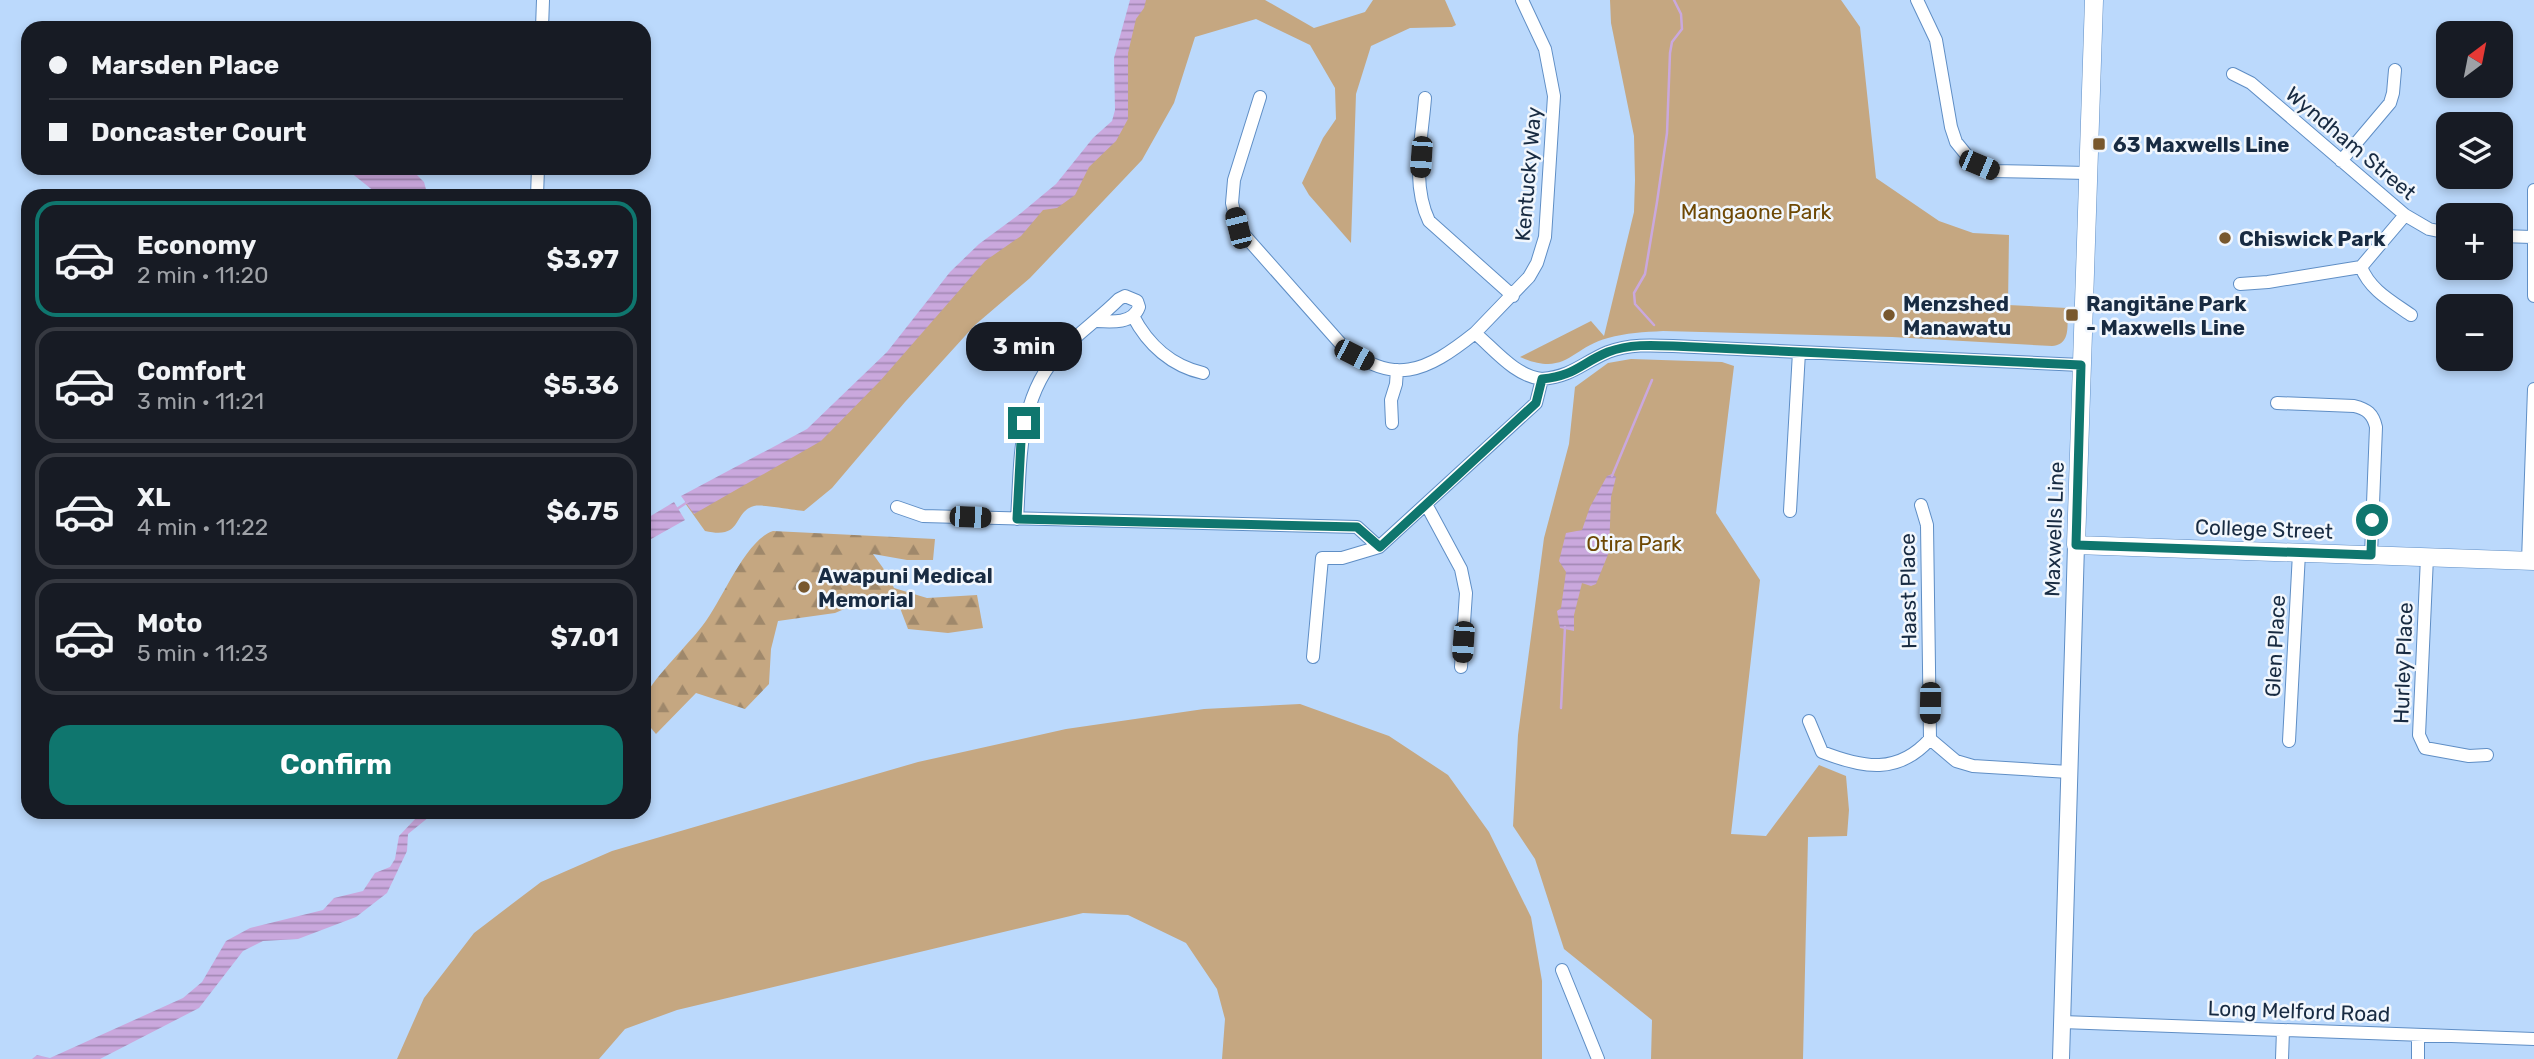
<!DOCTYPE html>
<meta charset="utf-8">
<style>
:root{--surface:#171b24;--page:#242831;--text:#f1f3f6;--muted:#9ea1a6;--line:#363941;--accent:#0f766e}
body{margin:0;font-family:Rubik,sans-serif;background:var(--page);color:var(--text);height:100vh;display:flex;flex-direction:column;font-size:26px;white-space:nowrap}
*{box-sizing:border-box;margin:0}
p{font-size:23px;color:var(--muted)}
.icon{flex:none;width:38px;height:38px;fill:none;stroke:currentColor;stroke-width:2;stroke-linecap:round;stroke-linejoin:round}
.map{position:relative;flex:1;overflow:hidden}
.side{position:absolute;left:21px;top:189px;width:630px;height:630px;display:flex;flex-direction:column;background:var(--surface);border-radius:21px;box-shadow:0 4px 10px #0003}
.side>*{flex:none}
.banner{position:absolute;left:21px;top:21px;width:630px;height:154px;border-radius:21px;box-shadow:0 4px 10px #0003;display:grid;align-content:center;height:154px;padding:0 28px;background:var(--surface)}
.needle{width:46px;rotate:32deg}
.tools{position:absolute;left:2436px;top:21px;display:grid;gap:14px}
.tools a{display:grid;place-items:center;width:77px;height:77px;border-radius:14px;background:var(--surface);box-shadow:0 4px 10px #0003;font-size:35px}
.end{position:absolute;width:32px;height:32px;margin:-16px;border:9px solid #0f766e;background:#fff;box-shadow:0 0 0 4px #fff}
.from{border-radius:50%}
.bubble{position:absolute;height:49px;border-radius:21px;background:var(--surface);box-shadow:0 4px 10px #0003;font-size:23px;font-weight:700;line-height:49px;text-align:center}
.car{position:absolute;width:21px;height:42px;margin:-21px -10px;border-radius:9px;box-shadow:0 0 5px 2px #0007;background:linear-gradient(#222 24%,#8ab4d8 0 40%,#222 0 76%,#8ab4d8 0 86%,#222 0)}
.banner b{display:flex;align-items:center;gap:24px;height:66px;font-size:26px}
.banner b+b{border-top:2px solid var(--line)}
.banner i{width:18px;height:18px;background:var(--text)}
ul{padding:12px 0 0;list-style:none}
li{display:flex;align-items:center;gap:21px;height:116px;margin:0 14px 10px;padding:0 14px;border:4px solid var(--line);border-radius:21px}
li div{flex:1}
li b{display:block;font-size:26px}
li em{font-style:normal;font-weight:700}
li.active{border-color:var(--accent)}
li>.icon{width:63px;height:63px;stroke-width:1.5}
.button{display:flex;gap:14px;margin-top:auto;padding:14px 28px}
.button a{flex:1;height:80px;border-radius:21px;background:var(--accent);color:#fff;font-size:28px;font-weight:700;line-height:80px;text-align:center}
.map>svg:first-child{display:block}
</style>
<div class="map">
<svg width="2534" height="1059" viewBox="0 0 2534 1059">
<defs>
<pattern id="forest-firs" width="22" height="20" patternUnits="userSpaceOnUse" patternTransform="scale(1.75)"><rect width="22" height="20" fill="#c5a781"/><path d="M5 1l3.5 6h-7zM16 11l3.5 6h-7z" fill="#9f886b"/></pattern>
<pattern id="water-rules" width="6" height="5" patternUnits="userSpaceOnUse" patternTransform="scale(1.75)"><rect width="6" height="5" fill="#caa8dd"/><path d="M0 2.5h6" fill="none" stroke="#a389b5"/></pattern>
</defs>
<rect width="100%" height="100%" fill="#bbd9fc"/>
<path fill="#c5a781" d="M1135,0H1265L1314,28L1365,12L1373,0H1445L1456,25L1452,27L1410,28L1371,46L1356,94L1351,243L1309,195L1302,183L1323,138L1336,119L1335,88L1310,45L1256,19L1195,37L1174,103L1142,160L1030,278L975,325L905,402L832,488L804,511C792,510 764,504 754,506C732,512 744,540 705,531L685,503L822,421L1052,193L1117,118Z
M1610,0H1841L1860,27L1876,178L1939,221L1973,233L2009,235L2008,305L2067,308C2067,322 2072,345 2052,346L1892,337L1663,331C1644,332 1626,333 1608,338C1570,348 1567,377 1520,357L1591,321L1604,336L1634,212L1635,180L1634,136L1611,23Z
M1631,359L1722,362L1734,366L1716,513L1760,580L1731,834L1766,836L1819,765L1846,776L1849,810L1847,836L1808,837L1803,1059H1651L1652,1020L1564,949L1535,859L1513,826L1518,735L1544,538L1569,444L1575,387L1608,363Z
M1300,704L1389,736L1448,775L1489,832L1531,917L1542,981V1059H1222L1225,1019L1217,989L1186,943L1128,915L1083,913L677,1010L625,1029L599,1059H397L424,998L474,933L541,882L612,851L918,762L1066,729L1204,709Z"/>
<path fill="url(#forest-firs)" d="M773,531L935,539L933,560H907L873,554L888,575L894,588L927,598L977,595L983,628L948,633L908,629L897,600L868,599L835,613L778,621L771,649L769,684L745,709L696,693L656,734C647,724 638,711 645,696C657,674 687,646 703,625C722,601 745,540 773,531Z"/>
<path fill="url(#water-rules)" d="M1130,0H1146L1144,8L1136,19L1128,53V119L1116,141L1089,167L1075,195L1057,208L1043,210L1021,236L985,261L880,381L821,441L694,514L681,496L807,429L887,352L950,272L979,244L1021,213L1056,184L1093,138L1112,121L1115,110L1114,58Z
M345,168H410L424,182L427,193L422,196H380Z
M1612,474L1616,477L1611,497L1609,552L1596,584L1591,586L1582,583L1574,615V631L1560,628L1557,611L1561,608L1566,572L1559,561L1566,533L1582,530L1590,507L1607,476Z
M674,502L685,520L644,543V520Z
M417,812H430L429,817L408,834L407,851L387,893L356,917L298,939L263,941L243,951L199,1008L100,1059H32L37,1055L50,1058L183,998L202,982L226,941L250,928L323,910L334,898L363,891L375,873L390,867L395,859L399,836L416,818Z"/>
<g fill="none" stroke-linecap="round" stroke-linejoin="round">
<path stroke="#caa8dd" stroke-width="2.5" d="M1654,325L1635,304L1634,293L1645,274L1657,202L1667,133L1670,53L1672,42L1682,29L1681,14L1674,0
M1612,476L1652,380
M677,509L689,501
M1561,708L1565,627"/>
<g stroke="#5f8ec5" stroke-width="14">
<path id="minor" d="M1917,0L1936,40L1951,127L1956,142L1969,158L1993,171L2087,173
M542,28L543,0
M2233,74L2251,83L2405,215L2429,229L2448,233
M1260,97L1234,180L1232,203L1238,228L1340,343C1393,388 1426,372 1475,333C1495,350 1515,376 1542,379
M1425,98C1422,138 1411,183 1429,221L1513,296
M2341,161L2390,103L2393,93L2395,70
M2534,190V296
M537,196L538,168
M2501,236L2532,237
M2361,267C2370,290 2391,301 2411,315
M2240,284L2268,282L2361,267L2405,215
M1133,316C1148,345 1172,366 1203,373
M1475,333L1529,277L1537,263L1545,237L1554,96L1545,49L1522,0
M2277,403L2354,406C2367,409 2373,414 2376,427L2371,555
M1392,423L1391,400L1396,384L1397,370
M1921,505L1927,525L1930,739L1956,761L1973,766L2069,772
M1427,506L1461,569L1466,593L1461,667
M897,507L923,516L1357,527L1379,547
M1790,511L1799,352
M1017,519C1021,460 1017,396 1062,350C1080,332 1101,317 1119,299L1125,296L1137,301L1139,307C1133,324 1111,322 1096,321
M2427,557L2419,735L2425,748L2469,756L2487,755
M2528,561L2534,389
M1313,657L1322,558H1342L1379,547L1536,403L1542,379C1573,376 1582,363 1608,352C1629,344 1651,345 1673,346L2081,365
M1809,721L1822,752C1863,768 1898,775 1930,739
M2289,741L2299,553
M1562,970L1598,1059
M2062,1022L2534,1039
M2418,1035V1059
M2282,1059L2283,1030"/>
</g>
<g stroke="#5f8ec5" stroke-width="18">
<path id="tertiary" d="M2061,1059L2076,545"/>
</g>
<g stroke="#5f8ec5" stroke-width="19">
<path id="secondary" d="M2094,0L2076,545L2534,561"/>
</g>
<use href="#minor" stroke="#fff" stroke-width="12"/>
<use href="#tertiary" stroke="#fff" stroke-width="16"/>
<use href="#secondary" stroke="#fff" stroke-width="18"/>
</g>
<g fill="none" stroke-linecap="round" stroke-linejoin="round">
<path stroke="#0f766e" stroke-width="9" d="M1024,423L1021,441L1017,519L1357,527L1380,547L1536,403L1542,379C1575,376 1581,363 1608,352C1629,344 1651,345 1673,346L2081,365L2076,545L2371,555L2372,520"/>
</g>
<g fill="#78582e" stroke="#f2f7fd" stroke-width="2.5">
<rect x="2092" y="137" width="14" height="14" rx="3.5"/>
<circle cx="2225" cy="238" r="7"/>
<circle cx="1889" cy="315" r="7"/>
<rect x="2065" y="308" width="14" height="14" rx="3.5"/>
<circle cx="804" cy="587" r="7"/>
</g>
<g text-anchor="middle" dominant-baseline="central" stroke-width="5" stroke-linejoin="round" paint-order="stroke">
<g font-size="21" fill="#182b42" stroke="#f2f7fd">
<text transform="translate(2351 143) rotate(40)">Wyndham Street</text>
<text transform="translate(1528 174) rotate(-85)">Kentucky Way</text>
<text transform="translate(2054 529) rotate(-88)">Maxwells Line</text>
<text transform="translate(2264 529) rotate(2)">College Street</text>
<text transform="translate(1908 591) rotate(-91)">Haast Place</text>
<text transform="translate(2275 646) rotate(-87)">Glen Place</text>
<text transform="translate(2403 663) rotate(-88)">Hurley Place</text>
<text transform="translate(2299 1011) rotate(2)">Long Melford Road</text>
</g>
<g font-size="21" font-weight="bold" fill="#182b42" stroke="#f2f7fd" text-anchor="start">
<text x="2113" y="144">63 Maxwells Line</text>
<text x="2239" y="238">Chiswick Park</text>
<text x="1903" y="303">Menzshed<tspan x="1903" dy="24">Manawatu</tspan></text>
<text x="2086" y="303">Rangitāne Park<tspan x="2086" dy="24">- Maxwells Line</tspan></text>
<text x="818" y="575">Awapuni Medical<tspan x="818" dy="24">Memorial</tspan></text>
</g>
<g font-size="21" fill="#6e4804" stroke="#f2f7fd">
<text x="1756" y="211">Mangaone Park</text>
<text x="1634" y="543">Otira Park</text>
</g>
</g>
</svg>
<div class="tools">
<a><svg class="needle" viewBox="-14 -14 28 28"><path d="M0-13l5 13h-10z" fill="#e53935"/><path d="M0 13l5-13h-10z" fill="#9ea1a6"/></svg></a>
<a><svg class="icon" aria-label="layers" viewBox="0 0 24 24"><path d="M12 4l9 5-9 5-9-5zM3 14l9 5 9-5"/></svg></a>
<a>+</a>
<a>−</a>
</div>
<i class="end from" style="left:2372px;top:520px"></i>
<i class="end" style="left:1024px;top:423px"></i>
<div class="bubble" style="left:966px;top:322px;width:116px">3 min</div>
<i class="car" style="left:1421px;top:157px;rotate:184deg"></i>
<i class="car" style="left:1979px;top:165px;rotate:113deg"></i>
<i class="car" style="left:1238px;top:228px;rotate:346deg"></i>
<i class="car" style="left:1354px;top:355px;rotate:117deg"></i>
<i class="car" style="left:970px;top:517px;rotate:92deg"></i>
<i class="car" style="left:1463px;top:642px;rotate:184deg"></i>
<i class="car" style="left:1930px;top:703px;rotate:181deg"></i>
<div class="banner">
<b><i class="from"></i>Marsden Place</b>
<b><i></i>Doncaster Court</b>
</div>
<section class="side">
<ul>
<li class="active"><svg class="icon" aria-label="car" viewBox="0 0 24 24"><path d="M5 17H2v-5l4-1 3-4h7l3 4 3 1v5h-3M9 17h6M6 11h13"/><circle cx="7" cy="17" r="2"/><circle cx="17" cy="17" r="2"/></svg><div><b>Economy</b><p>2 min · 11:20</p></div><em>$3.97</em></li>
<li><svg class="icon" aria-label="car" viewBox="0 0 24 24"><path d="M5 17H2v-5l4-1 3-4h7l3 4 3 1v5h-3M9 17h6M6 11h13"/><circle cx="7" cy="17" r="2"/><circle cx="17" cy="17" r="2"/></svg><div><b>Comfort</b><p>3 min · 11:21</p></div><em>$5.36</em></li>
<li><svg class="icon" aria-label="car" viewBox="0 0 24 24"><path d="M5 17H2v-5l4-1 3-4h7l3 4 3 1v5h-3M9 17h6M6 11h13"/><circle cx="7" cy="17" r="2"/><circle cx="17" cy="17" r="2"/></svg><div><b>XL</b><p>4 min · 11:22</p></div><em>$6.75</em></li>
<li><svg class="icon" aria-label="car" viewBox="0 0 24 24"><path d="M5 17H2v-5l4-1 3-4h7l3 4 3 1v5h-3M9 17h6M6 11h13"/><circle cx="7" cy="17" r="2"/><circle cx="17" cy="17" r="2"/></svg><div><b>Moto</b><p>5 min · 11:23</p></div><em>$7.01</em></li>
</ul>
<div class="button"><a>Confirm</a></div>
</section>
</div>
